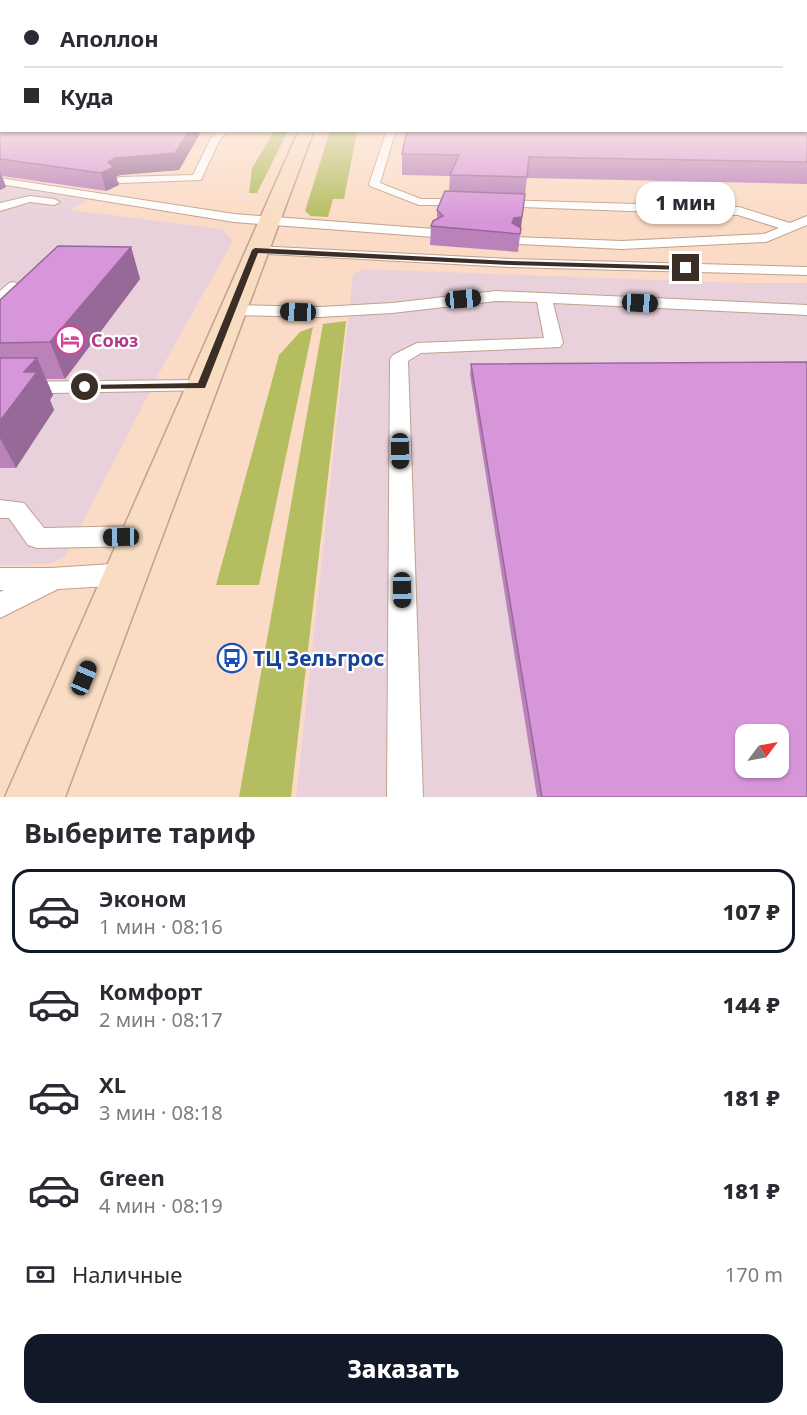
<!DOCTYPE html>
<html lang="ru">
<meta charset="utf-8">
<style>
:root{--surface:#fff;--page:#f2f2f3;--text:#2b2b33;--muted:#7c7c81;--line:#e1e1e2;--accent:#111827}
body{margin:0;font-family:"Noto Sans",sans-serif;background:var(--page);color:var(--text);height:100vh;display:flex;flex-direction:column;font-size:22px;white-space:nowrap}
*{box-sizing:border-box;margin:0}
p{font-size:20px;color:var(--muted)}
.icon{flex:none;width:33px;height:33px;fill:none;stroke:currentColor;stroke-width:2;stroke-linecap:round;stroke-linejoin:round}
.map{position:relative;height:797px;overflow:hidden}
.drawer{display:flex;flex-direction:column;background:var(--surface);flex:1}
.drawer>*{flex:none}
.top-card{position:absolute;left:0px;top:0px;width:807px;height:132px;box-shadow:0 2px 4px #0004;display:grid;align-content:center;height:132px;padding:0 24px;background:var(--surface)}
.needle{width:39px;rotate:58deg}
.controls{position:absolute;left:735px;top:724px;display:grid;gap:12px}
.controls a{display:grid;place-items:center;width:54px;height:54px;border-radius:12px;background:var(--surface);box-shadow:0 2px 4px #0004;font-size:30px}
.end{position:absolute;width:27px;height:27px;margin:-14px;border:8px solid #3b2e27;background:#fff;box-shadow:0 0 0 3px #fff}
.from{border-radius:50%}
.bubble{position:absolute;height:42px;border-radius:18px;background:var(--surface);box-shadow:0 2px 4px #0004;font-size:20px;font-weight:800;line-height:42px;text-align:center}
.car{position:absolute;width:18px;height:36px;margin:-18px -9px;border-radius:8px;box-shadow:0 0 4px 2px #0007;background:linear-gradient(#222 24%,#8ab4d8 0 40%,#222 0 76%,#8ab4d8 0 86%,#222 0)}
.top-card b{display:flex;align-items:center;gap:21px;height:57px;font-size:22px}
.top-card b+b{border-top:2px solid var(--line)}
.top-card i{width:15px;height:15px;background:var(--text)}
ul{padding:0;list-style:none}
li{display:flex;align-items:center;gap:18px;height:84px;margin:0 12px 9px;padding:0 12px;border:3px solid transparent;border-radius:18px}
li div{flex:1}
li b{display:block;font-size:22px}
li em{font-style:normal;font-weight:800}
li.selected{border-color:var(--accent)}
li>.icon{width:54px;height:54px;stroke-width:1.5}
h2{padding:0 24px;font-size:27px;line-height:72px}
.pay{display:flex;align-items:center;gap:15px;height:66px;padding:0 24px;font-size:22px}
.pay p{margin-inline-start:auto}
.action{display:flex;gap:12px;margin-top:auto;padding:12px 24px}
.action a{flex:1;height:69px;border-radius:18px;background:var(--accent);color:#fff;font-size:24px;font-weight:800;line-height:69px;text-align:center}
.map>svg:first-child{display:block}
</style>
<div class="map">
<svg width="807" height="797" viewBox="0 0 807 797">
<rect width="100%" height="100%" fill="#fbdbc6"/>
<path fill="#e8d1db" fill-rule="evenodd" d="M0,185L89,200L70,210L222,229L233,241L166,360L65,557L48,564L0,565Z
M362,269L741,283H807V797H296L353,275ZM746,735H778V768H746Z"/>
<path fill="#b4bd60" d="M274,131H288L257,193H249L252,168Z
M330,131H357L344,199H333L328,217L311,216L305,211Z
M346,321L291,797H239L323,324Z
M313,327L259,585H216L279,355L300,332Z"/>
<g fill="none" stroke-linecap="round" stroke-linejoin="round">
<g stroke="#bfa18d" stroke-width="2">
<path id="lane" d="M219,130H228L219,141L201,180L120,183L115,180L120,177L193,175L210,140Z
M387,130H396L380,183L421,199H466L470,201V205H419L370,186L369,184Z
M0,178L234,214L434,229L440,233L434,237L234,222L0,184Z
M30,196L54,199L60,202L54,205L30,202L0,211V203Z
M499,200L739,207L790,223L807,216V225L766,242L622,249L519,244L512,240L514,237L622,241L764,234L779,228L738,215L495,206V202Z
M255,246L511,259L807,267V275L511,267L250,253L248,250L250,247Z
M14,282L21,286L5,303L0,305V291L9,283Z
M496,291L807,305V315L553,303L563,343L560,347L421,353L408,361L423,797H387L390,359L393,355L417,343L544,338L537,302L496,301L392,313L320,317L231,315L223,310L231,305L320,307L392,303Z
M202,380L209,382L211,386L209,390L0,394V382Z
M0,500L24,503L44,528L142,526L151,529L155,536L151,543L142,546L37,548L28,545L9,518H0Z
M127,563L136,566L140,574L136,582L127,585L58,589L0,618V592L4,590H0V568H51Z"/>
</g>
<g stroke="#bfa18d" stroke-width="3">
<path id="secondary" d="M299,130H314L65,797H5Z"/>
</g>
<use href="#lane" fill="#fff" fill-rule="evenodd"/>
<use href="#secondary" fill="#f9ddc3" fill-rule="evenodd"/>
</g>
<path fill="#ba81bb" d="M0,108L2,130H202L179,170L120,175L116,177L119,185L106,191L2,176L6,187L0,190Z
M806,108H807V184L527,178L518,252L430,245L431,226L437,219V210L449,191L450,176L402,175V154L806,130Z
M131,247L140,279L65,379H46L53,395L50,400L54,410L16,468H0V300Z
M471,364L807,797H537L470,375Z"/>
<path fill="#976999" d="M190,130H202L179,170L120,175L116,177L119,185L106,191L101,173L108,162L115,158Z
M0,171L6,187L0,190Z
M522,217L520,235V234L512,223L514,218Z
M131,247L140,279L65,379L50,342Z
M37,358L53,395L50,400L54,410L16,468L0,438V421L24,372Z"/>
<path fill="#d896da" stroke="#976999" stroke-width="1.5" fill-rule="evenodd" d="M0,108H2V130H190L175,153L115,158L108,162L114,167L101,173L0,159Z
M806,119L807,120V162L529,157L527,177L450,175L459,155L402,154L407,130H806Z
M445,191L525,194L522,217L514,218L512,223L521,228L520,234L431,226L433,221L443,216L437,210Z
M58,246L131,247L50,342L0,343V300Z
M0,358H37L24,372H37L0,421Z
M807,362V797H542L471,364ZM746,735H778V768H746Z"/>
<linearGradient id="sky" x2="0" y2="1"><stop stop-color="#75b7ee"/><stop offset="0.49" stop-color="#fdefe5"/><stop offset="1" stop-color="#fdefe5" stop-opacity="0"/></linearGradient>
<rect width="807" height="220" fill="url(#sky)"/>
<path fill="#3b2e27" d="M255,248L511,261L686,266L689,268L686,270L511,265L258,253L205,388L81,389V385H85L198,383L252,250Z"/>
<defs>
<g id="hotel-ring" transform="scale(1.5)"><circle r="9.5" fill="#fff" stroke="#d1479c" stroke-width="1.5"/><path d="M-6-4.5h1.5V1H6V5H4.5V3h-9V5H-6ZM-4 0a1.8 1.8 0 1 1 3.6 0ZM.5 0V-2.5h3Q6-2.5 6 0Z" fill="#d1479c"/></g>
<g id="bus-ring" transform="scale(1.5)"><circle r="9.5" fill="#fff" stroke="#1a4fb4" stroke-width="1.5"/><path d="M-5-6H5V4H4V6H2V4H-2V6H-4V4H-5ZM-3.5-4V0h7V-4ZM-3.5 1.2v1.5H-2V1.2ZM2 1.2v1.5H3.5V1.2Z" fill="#1a4fb4"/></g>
</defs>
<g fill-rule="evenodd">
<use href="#hotel-ring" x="70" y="340"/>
<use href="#bus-ring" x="232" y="658"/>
</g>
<g text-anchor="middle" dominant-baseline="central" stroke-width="4.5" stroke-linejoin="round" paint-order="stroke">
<g font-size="18" font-weight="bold" fill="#b23c85" stroke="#fff" text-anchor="start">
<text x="91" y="340">Союз</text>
</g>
<g font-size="21" font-weight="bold" fill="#164399" stroke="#fff" text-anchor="start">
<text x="253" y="658">ТЦ Зельгрос</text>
</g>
</g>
</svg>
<div class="controls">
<a><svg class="needle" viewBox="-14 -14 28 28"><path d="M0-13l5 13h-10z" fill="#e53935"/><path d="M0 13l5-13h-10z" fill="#7c7c81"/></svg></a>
</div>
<i class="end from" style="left:85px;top:387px"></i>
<i class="end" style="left:686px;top:268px"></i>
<div class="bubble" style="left:636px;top:182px;width:99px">1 мин</div>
<i class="car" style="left:463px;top:299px;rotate:85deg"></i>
<i class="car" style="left:640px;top:303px;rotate:93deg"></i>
<i class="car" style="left:298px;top:312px;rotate:272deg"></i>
<i class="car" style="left:400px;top:451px;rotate:179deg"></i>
<i class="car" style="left:121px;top:537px;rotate:269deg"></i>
<i class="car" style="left:402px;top:590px;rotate:179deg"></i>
<i class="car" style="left:84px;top:678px;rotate:23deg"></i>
<div class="top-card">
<b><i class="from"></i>Аполлон</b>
<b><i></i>Куда</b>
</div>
</div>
<section class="drawer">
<h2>Выберите тариф</h2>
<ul>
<li class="selected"><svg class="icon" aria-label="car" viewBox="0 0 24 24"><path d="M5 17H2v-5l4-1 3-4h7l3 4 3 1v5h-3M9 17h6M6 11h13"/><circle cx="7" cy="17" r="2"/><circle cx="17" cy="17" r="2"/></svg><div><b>Эконом</b><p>1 мин · 08:16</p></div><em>107 ₽</em></li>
<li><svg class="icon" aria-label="car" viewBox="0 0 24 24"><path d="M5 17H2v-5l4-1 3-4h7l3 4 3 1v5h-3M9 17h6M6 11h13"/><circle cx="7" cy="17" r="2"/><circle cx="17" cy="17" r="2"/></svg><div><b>Комфорт</b><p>2 мин · 08:17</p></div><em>144 ₽</em></li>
<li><svg class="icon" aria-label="car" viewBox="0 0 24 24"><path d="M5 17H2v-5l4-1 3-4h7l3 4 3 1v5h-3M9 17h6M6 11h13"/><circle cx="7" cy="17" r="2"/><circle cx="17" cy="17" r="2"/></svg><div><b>XL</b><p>3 мин · 08:18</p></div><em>181 ₽</em></li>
<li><svg class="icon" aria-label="car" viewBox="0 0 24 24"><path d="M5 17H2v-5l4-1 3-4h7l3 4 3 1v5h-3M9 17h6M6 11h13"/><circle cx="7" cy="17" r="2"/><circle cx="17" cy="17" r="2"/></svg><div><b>Green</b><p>4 мин · 08:19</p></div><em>181 ₽</em></li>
</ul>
<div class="pay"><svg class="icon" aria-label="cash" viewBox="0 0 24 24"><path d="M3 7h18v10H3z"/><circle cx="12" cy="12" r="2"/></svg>Наличные<p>170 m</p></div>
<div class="action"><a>Заказать</a></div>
</section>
